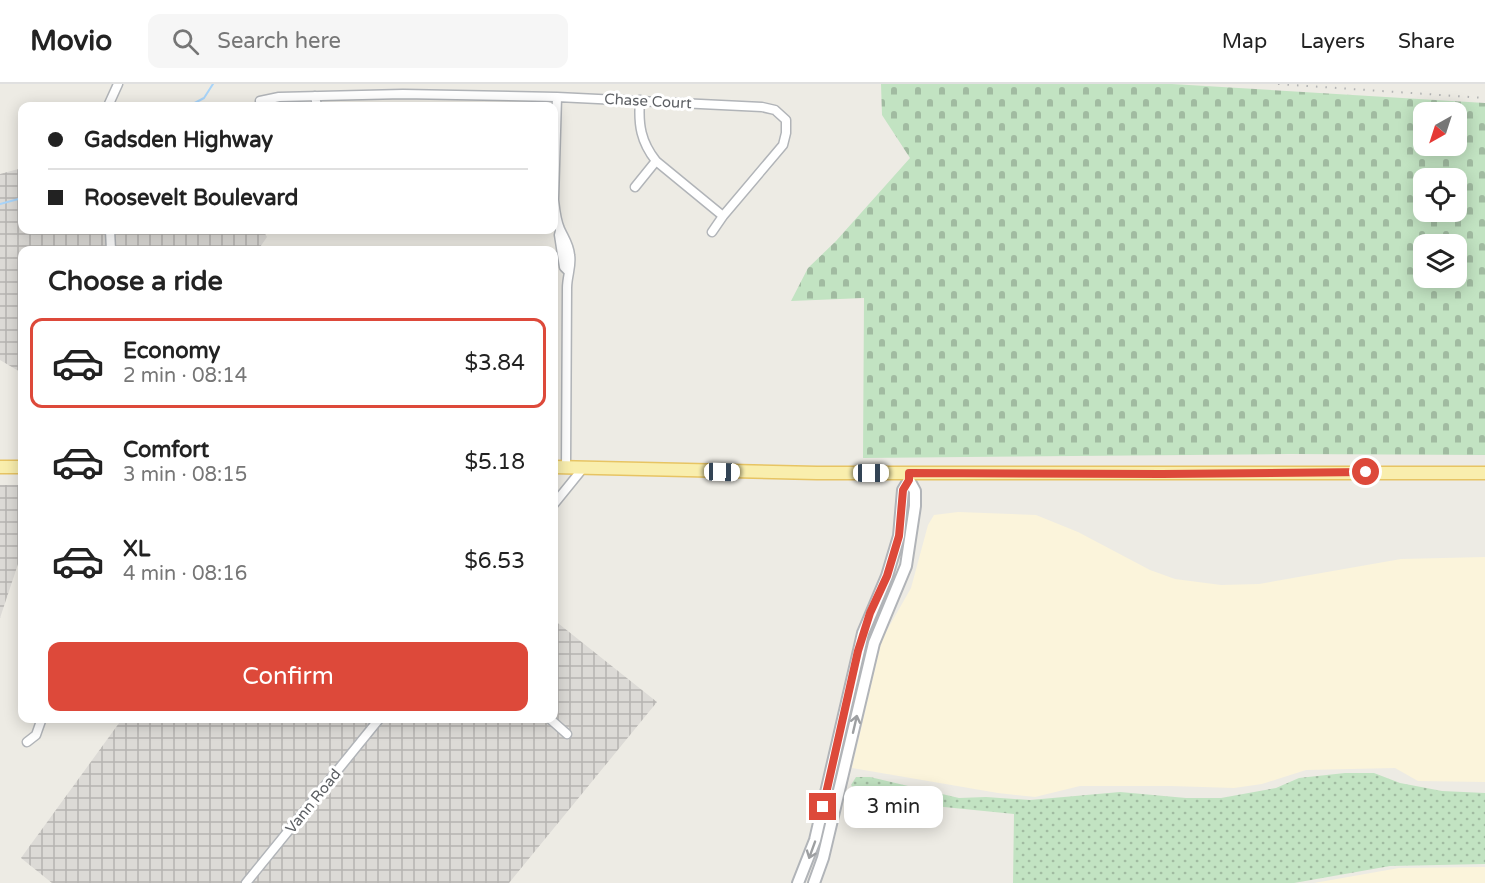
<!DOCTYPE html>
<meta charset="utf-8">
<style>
:root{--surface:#fff;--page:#f6f6f6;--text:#222;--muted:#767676;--line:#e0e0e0;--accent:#dd493a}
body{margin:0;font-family:"Varela Round",sans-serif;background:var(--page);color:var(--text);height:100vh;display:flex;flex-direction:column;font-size:22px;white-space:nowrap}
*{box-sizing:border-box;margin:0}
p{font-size:20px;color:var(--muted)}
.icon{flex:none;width:33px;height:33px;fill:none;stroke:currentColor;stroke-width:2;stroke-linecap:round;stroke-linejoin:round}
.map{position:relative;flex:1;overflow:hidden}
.side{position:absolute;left:18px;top:162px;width:540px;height:477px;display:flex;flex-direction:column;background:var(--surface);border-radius:12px;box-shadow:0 3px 15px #0003}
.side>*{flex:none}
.hud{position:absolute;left:18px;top:18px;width:540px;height:132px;border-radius:12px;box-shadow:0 3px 15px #0003;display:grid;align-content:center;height:132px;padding:0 30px;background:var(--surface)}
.needle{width:39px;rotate:219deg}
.tools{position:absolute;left:1413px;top:18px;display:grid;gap:12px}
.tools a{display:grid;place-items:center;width:54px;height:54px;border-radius:12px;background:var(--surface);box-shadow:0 3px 15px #0003;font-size:30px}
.end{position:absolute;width:27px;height:27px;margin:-14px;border:8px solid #dd493a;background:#fff;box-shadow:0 0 0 3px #fff}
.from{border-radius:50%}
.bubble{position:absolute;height:42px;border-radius:12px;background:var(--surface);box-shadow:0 3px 15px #0003;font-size:20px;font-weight:600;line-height:42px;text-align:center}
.car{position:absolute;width:18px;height:36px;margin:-18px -9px;border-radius:8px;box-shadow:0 0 4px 2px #0007;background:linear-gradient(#fff 24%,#345 0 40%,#fff 0 76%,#345 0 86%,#fff 0)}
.hud b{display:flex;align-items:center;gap:21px;height:57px;font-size:22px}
.hud b+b{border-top:2px solid var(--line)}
.hud i{width:15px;height:15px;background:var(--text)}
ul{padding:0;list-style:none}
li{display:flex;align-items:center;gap:18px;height:90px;margin:0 12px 9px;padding:0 18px;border:3px solid transparent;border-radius:12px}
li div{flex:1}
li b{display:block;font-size:22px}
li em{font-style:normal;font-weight:600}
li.on{border-color:var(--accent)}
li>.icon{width:54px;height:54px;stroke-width:1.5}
h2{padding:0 30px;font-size:27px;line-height:72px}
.primary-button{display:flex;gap:12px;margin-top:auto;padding:12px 30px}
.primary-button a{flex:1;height:69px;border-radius:12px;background:var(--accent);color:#fff;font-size:24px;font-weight:600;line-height:69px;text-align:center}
header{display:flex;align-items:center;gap:36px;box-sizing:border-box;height:84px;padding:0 30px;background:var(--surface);border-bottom:2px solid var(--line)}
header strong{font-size:28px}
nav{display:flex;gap:33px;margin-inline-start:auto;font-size:21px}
.search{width:420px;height:54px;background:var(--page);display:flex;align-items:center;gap:15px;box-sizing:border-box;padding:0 21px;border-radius:12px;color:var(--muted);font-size:22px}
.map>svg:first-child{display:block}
</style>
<header>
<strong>Movio</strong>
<div class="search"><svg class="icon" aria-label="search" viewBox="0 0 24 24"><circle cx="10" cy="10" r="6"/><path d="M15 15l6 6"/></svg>Search here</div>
<nav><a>Map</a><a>Layers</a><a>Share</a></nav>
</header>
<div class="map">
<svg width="1485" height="799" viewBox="0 0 1485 799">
<defs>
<pattern id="industrial-grid" width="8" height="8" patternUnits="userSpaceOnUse" patternTransform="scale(1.5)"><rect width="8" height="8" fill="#dcdad6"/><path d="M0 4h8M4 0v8" fill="none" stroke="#b6b4b1"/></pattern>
<pattern id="grass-dots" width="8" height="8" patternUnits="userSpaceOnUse" patternTransform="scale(1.5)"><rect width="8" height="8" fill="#c2e3c2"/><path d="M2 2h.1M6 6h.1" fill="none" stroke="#a1bba1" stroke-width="1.8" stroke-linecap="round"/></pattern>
<pattern id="cemetery-stones" width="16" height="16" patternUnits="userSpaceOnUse" patternTransform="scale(1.5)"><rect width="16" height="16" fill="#c2e3c2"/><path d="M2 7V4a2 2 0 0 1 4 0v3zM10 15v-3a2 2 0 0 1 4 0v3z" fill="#a1bba1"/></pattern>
</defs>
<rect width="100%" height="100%" fill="#edebe4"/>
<path fill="#fbf4db" d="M958,428L1036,431L1078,448L1150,486L1175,495L1221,501L1259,500L1401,475L1485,473V698L1418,697L1395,684L1306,686L1262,700L1234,704L1171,702H1080L1035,713L998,709L852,684L882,555L911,504L928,441L934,431Z
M1485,783V799H1314L1399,784Z"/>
<path fill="url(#industrial-grid)" d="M22,84V146H263L267,153L258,166H22V289L0,276V90Z
M0,401H22V468L0,534Z
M554,536L657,618L509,799H52L21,774L122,635L554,634Z"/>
<path fill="url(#grass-dots)" d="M1345,689H1374L1400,699L1442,707L1485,709V780L1390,782L1294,799H1013L1014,730L934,722L870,721L851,701L856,693H870L959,714L986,713L1030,716L1120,708L1186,714H1221L1276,704L1299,694Z"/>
<path fill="url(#cemetery-stones)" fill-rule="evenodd" d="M881,0H1172L1485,19V371L1289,370L863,374L864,214L791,217L808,184L836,157L910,74L882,31ZM1424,28H1456V62H1424ZM1424,94H1456V128H1424ZM1424,160H1456V194H1424Z"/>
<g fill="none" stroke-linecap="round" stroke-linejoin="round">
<path stroke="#a8d4f9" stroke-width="2" d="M189,22L204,14L213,0
M0,120L22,114"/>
<g stroke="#b1b4b8" stroke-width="11">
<path id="minor" d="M315,12L317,22
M640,16C638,41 641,58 656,77L723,132
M260,17L279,13L403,10L557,13L762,23L775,26L786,36V49L783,61L723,132L712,148
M108,22L118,0
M635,103L656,77
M554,115L557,13
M554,116C555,125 556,136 560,145C564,154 569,160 570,171C572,182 567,192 567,204L566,383
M110,146L111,166
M560,147L559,151L564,183L568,187
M554,420L584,383
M549,634L567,650
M27,658L36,651L42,634
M246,799L380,634"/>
</g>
<g stroke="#b1b4b8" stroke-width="14">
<path id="tertiary" d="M798,799L815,756L863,549L887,492L899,452L903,406L909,396V389
M814,799L823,774L874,559L906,482L915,422V407L909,396"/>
</g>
<g stroke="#e7c463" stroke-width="15">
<path id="primary" d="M0,383H22
M554,383L817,389H1485"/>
</g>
<use href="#minor" stroke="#fff" stroke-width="8"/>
<use href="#tertiary" stroke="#fff" stroke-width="10"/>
<use href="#primary" stroke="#f9eead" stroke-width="12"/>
<path stroke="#b2b3b3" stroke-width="2" stroke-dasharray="1.5 8" stroke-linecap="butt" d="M1278,0L1485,14"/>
</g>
<defs><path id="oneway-shaft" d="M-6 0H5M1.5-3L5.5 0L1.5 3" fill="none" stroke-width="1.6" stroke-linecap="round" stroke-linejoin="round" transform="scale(1.5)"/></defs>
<g stroke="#9d9fa1">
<use href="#oneway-shaft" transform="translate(855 640) rotate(-77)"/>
<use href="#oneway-shaft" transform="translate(812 766) rotate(110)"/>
</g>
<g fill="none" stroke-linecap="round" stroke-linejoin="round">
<path stroke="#dd493a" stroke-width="8" d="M823,723L858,567L870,529L887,492L899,452L903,406L909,396V389L1162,390L1366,388"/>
</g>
<g text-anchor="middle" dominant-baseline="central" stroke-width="6" stroke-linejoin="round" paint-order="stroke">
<g font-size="15" fill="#5c5f63" stroke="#fff">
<text transform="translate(648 17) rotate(3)">Chase Court</text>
<text transform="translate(313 717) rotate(-51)">Vann Road</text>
</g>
</g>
</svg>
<div class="tools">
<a><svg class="needle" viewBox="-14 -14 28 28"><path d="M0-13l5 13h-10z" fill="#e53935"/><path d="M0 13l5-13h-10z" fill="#767676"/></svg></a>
<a><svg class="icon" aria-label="locate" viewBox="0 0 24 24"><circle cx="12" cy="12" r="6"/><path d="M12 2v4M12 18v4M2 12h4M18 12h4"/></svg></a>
<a><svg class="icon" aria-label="layers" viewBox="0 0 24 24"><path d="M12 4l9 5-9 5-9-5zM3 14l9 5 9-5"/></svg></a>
</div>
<i class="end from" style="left:1366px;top:388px"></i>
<i class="end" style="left:823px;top:723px"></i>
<div class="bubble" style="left:844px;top:702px;width:99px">3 min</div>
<i class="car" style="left:722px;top:388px;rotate:91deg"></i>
<i class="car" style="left:871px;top:389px;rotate:90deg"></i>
<div class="hud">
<b><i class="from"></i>Gadsden Highway</b>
<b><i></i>Roosevelt Boulevard</b>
</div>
<section class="side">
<h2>Choose a ride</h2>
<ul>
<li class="on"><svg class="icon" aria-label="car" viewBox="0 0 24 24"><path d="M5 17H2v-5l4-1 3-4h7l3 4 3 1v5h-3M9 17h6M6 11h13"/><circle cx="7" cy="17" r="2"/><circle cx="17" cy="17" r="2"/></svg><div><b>Economy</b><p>2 min · 08:14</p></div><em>$3.84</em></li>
<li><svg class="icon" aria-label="car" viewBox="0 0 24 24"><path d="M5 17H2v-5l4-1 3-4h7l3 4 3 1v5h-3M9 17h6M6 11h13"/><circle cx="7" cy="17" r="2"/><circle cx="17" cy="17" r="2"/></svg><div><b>Comfort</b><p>3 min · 08:15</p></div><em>$5.18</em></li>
<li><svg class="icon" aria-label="car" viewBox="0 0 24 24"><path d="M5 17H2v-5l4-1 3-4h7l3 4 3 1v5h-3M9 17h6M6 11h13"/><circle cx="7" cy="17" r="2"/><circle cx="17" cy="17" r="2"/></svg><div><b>XL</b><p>4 min · 08:16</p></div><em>$6.53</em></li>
</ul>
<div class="primary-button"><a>Confirm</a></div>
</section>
</div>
